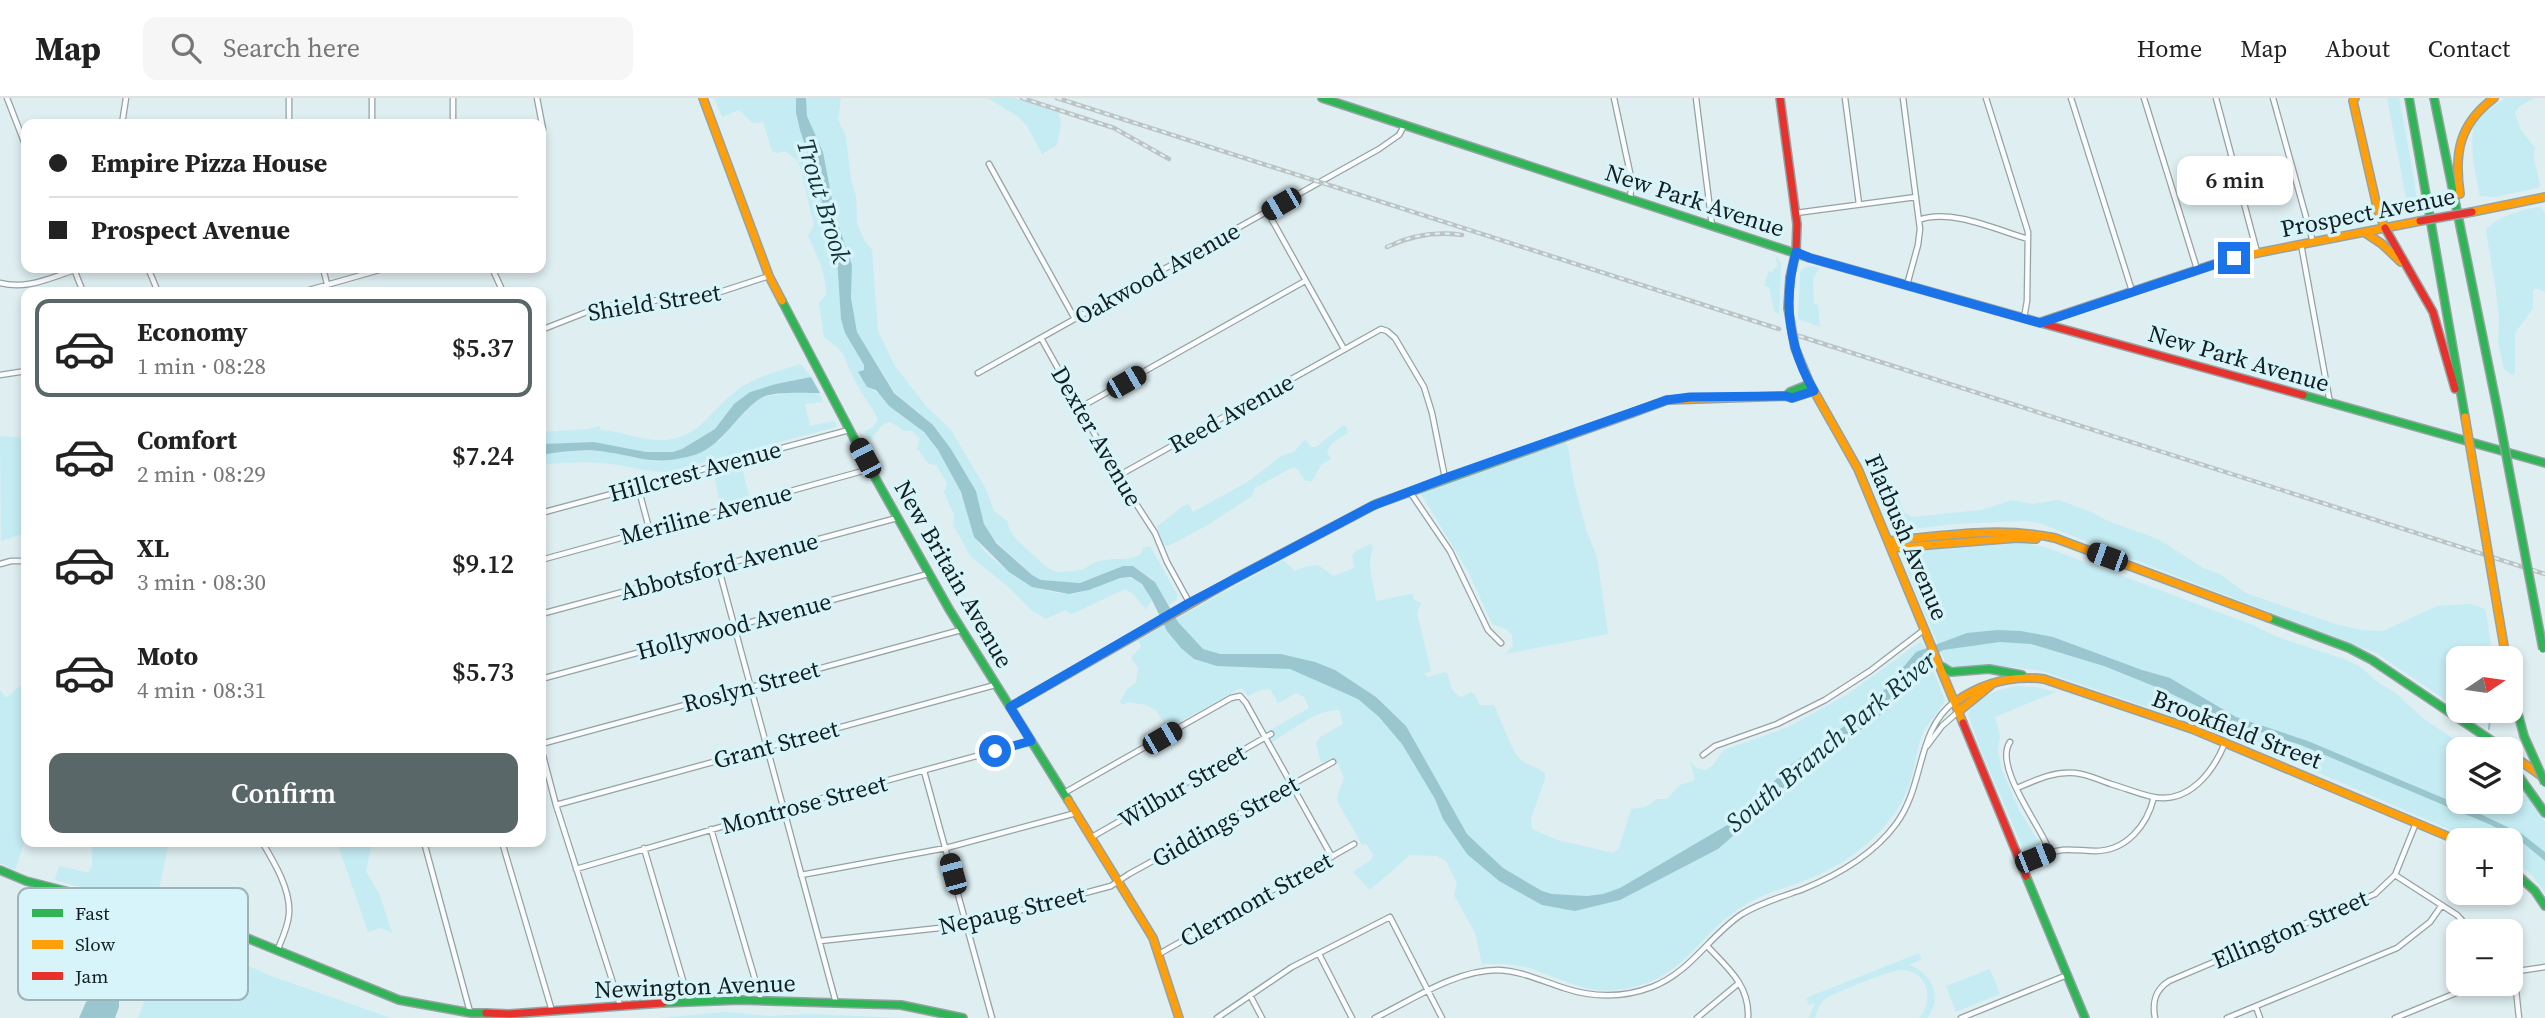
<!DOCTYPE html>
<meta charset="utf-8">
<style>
:root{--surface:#fff;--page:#f6f6f6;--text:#222;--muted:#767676;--line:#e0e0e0;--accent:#5a6769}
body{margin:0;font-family:"Source Serif 4",serif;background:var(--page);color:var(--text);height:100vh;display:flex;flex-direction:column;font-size:26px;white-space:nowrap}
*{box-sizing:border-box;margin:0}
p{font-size:23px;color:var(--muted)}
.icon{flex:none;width:38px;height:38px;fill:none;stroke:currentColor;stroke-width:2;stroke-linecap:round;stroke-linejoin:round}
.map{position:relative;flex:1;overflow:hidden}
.sheet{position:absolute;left:21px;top:189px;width:525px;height:560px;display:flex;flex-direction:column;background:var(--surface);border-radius:14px;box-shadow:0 4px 10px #0003}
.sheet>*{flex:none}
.banner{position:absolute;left:21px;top:21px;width:525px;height:154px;border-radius:14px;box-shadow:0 4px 10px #0003;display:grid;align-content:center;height:154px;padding:0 28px;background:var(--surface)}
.needle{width:46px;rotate:77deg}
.fabs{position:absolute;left:2446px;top:548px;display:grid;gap:14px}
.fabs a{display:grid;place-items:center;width:77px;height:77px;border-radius:14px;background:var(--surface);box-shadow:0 4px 10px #0003;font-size:35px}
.end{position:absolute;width:32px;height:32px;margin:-16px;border:9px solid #1a73e8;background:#fff;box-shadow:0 0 0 4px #fff}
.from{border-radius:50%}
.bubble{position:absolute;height:49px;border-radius:14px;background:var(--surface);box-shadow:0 4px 10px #0003;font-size:23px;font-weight:600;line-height:49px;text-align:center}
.car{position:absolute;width:21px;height:42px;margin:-21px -10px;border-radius:9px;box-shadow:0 0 5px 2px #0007;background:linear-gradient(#222 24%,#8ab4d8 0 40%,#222 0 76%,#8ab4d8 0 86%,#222 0)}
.banner b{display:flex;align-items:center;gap:24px;height:66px;font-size:26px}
.banner b+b{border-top:2px solid var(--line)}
.banner i{width:18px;height:18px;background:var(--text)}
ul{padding:12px 0 0;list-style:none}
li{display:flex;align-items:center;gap:21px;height:98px;margin:0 14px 10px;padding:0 14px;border:4px solid transparent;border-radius:14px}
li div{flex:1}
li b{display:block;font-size:26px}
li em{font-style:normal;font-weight:600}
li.on{border-color:var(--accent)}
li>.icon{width:63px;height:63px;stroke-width:1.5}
.cta{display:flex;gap:14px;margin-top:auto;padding:14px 28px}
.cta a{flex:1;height:80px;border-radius:14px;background:var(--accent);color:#fff;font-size:28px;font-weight:600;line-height:80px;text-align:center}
header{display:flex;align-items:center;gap:42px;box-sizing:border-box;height:98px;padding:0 35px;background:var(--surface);border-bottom:2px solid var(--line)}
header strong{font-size:33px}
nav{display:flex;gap:38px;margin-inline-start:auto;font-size:24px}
.search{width:490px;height:63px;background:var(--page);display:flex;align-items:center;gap:18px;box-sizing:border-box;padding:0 24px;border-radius:14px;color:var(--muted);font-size:26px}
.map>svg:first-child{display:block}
</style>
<header>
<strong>Map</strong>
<div class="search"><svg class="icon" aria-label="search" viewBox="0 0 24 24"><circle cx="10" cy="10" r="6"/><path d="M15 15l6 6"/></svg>Search here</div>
<nav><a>Home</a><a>Map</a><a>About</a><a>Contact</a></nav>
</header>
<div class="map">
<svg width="2545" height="920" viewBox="0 0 2545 920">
<rect width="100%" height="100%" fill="#deeef1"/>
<path fill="#c5ecf3" d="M714,0H796L797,22L814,74L837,161L841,221L845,235L865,269L863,273L867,289C879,293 882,301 891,309C901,317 912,323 921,332C938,348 951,373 961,395C973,421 968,440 993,461C1016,479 1038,496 1069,496C1091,497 1122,469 1140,485C1145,489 1148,496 1152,502L1146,512L1134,497L1125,491L1072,516L1065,512L1046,521L1031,512L1006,487L971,459L953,427L954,417L944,394L947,385L936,367L929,366L917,350L920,341L912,333H904L891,324L883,326L871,341L868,340L865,333L873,329L878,321C871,308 862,296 855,283C843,260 848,254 824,239L819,205L826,196C826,174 817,157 808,138L814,127L800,68L796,61L785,53L777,55L772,53L763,24L753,25L739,12L722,19Z
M806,0H841L838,22L846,38L851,82L856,98L857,124L864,142L872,152L878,233L895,268L926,308L951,332L986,391L994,413L1007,423C1011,440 1021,445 1032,456C1050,473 1053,477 1079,472C1086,471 1092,465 1099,463C1108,461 1117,461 1126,461C1131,461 1136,458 1141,456L1143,450L1150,448L1177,496V501L1169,507L1153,481L1133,468H1123L1080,485L1041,482L1032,477L990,438L984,426L976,393L951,351L933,327L895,295L857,234L851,200L852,167L835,117L823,54L806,15Z
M988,0H1013L1058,13L1061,26L1057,47L1042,56L1027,28L1017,18Z
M2387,0H2399L2415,86L2417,110H2408Z
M2506,0H2534L2519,9L2515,15L2521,32L2535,50L2534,60L2540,87L2538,90L2494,99L2480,98C2476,80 2466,35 2478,20C2486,11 2497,6 2506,0Z
M2541,109L2545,116V194L2535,190L2533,193V210L2515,235V275L2513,277L2504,271L2498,243L2499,220L2496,193L2486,133C2490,121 2528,109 2541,109Z
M1775,156L1781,165L1779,217L1774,212L1769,189L1764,188L1769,173L1773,174L1774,170L1778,169Z
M1811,168L1820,170L1813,180L1814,206L1818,207L1820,229L1798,221L1800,175L1803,170Z
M801,266L811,279L750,294L715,331L682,351L673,354H646L594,344L541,346V334L589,331L599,328L601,332C624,333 643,344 666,342C702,338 710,312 736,293C755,279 778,273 801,266Z
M795,294L819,295L823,304L805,306L810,328L833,323L836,325V329L667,374C648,374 636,370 618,367C592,363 566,364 541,367V357L574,353H603L658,364L691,358L720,342L741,316L762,299Z
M1342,328H1346L1348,335C1339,341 1331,343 1327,354L1331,361L1322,366L1312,383H1306L1296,370H1291L1255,390L1252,398L1206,428L1168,448L1163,447L1157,428C1168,422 1177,410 1188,406L1193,414L1249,383L1281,358L1294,354L1305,341L1311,349H1316Z
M0,338L26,340V435L1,443Z
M1565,344L1568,349L1574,386L1586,431L1597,459L1608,536L1505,556L1513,548L1512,537L1506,531L1492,526L1469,475L1421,396L1423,393Z
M742,370L749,398L720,406L714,377Z
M1893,398L1899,400L1904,414L1912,419L1981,412L2012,402L2032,406L2059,402L2091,414L2108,423L2158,441L2203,470L2220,476L2246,495L2335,526L2362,532L2383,533L2437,508L2471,506L2485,511L2486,514L2493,560H2459V611L2376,555L2039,425L2025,423L1954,426L1905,432L1892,422L1888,406Z
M2023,445L2045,449L2253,527L2277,539L2344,561L2359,568L2379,585L2394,594L2424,621L2466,649L2479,651H2459V704H2511V683L2524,699L2527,695L2545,724V795L2533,778L2511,760V742H2474L2238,640L2042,573L2013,569L1959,570L1946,566L1907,471L1909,460L1921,453Z
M1371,446L1373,450C1366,468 1374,485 1376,503L1410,496H1413L1414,502L1421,505L1417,515L1431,573L1423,576L1428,579L1444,574L1447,575C1451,585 1450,595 1462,599L1471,594L1474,595L1480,607H1494C1499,617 1513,657 1521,662C1528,667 1538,670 1545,675V681L1531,721L1532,731L1557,742L1614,755L1619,750L1631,711L1645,709L1657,701H1667L1680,687L1695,682L1690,663L1696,670L1705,672L1712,668L1724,652L1788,629L1848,596L1920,544L1923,546L1945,602C1939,615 1927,624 1922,637C1916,652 1915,669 1910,684C1896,727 1859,757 1820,776C1793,789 1761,794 1737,812C1690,846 1682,884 1616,892C1588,896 1561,881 1535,872C1518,866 1501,865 1482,866L1475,835L1454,797L1457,786L1446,763L1437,758L1410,757L1370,792L1353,774L1372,761L1373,756L1366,746L1362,747L1339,706L1337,699L1344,680L1338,665L1335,666L1331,660L1326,664H1321L1316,645L1320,639L1343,626L1339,612C1317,611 1291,633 1272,644L1267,634L1309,610L1304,599L1296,595L1278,605L1270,591L1261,592L1248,598L1241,590L1167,631L1157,613L1146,607L1128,604L1123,607L1120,604L1127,591L1136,585L1138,570L1131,560L1141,548L1138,542L1283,462L1295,473L1304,469L1318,467L1333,478L1354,470L1352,457L1357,452Z
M26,583V739L15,772L0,765V592L6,600Z
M2018,588L2036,589L2056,594L1995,619L2000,637L1998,653L2002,672L2019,712L2041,748L2039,752L2026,757L1983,657L1968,617C1974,599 2001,590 2018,588Z
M88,744H169L155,810L55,782L59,768L89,775L92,767V745Z
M337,744H372L366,774L379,795L392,835L381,830L368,834Z
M179,847L204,857L220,855L271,878L391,920H138C150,898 148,851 179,847Z
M1919,855L1922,861L1909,867C1931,874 1944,900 1927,920H1919C1935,902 1928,873 1902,872C1892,871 1834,895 1825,901C1819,906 1817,913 1815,920H1809L1815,905L1809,907L1806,900Z
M1990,871L2000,896L1956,914L1946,888Z
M725,914L769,918L810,916L902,920H660Z"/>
<path fill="#9ac7cf" d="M796,0H806L807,18L823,54L835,117L852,167L851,200L857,234L894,295L933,327L951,351L976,393L984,426L996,445L1032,477L1041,482L1080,485L1123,468H1133L1155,484L1178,524L1203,551L1220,556H1281L1315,564L1335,572L1376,599L1406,628L1467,736L1503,770L1542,793L1552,796L1587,798L1603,796L1620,790L1729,726L1751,707L1789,668L1868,611L1916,554L1967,535L1997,532L2021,533L2053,539L2142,572L2170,580L2236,619L2308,643L2474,713L2522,736L2541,751L2545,754V763L2522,744L2491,727L2301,647L2235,626L2161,591L2104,568L2031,546L2000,544L1943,552L1924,564L1887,612L1811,670L1718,751L1620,802L1575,813L1542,807L1499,783L1467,756L1443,721L1435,701L1402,646L1379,619L1358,601L1290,571L1217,568L1194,561L1181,550L1167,533L1152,502L1142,486L1131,479L1120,480L1089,492L1069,496L1032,489L1009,474L974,439L961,394L938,352L924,334L889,308L876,292L867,289L858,274L864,272V267L845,235L841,221L837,161L814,74L800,32L796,15Z
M811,279L820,295C806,295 772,293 761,300C735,317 722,350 691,358C652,368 642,359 606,354C585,350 562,354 541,357V346L594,344L646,354H673L682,351L715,331L734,306L750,294L776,286Z
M128,853L135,862L134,867L126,875L123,893L119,900V909L115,920H79L86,904L105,892L115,857Z"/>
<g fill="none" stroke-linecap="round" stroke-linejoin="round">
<path stroke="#9ac7cf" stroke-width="2" d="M2489,631L2490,619
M2475,716L2479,704"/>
<g stroke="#95a2a4" stroke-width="7">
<path id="street" d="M7,0L26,49
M453,0V26
M537,0L543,31L541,38
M1614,0L1632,84L1630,100
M1696,0L1712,127
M1845,0L1859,106
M1903,0L1920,131L1918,147L1907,187
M1986,0L2028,134L2027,203L2024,220
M2071,0L2132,193
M2144,0L2197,171
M2216,0L2257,154
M2273,0L2313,144
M122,26L126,0
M289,26V0
M372,26V0
M989,66L1075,221
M1267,113L1344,251
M1796,115L1916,99
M1919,122C1950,110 1997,132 2028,141
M2301,146L2330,305
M148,170L158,194
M323,170L329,194
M492,170L503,194
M74,171L83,194
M0,185C27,192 49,180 75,172
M302,194L386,170
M541,232L592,212L615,207L714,196L769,178
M1041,240L1118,378L1155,435L1167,464L1189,504
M978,275L1379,51L1399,37L1404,28
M0,277L26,273
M1081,309L1305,183
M1118,378L1381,231L1387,233L1395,240L1424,289L1432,315L1445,380
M638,389L649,430
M1410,394L1450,453L1488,532L1501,545
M541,415L849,332
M541,462L870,371
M0,466L11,463H26
M718,468L836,905
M541,516L897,420
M541,581L928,476
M2010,644C1993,669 2041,728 2050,754
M541,646L961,532
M1927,648L1942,628L1959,613
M541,650L556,707L620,907
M1703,657L1715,648L1777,626L1825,602L1870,573L1925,531
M924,673L992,920
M2017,690C2036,682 2054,673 2075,675C2087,676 2099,682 2111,686C2125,690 2139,696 2153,699C2189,706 2213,674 2225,645
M1064,695L1231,600L1240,598L1246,605L1332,759
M556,707L995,587
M711,731L761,902
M1092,739L1271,636
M262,744C274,764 291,792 289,816C288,829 282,841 277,853
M424,744L470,914
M502,744L552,913
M644,750L689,903
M2021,766C2034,760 2048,754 2062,752C2073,751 2084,753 2095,753C2126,753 2147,728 2154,699
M576,771L783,711L1031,643
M801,777L946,750L1076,715
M2395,777L2457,817L2472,833
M820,843L967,827L1111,788L1129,776L1333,664
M1708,849C1728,870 1750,888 1748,920
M1159,856L1354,746
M1319,856L1352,920
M2514,873L2519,920
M2511,874L2545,869
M1250,897L1262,920
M2256,909L2260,920
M1217,920L1292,869L1390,819L1442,920
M1375,920C1412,902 1455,872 1498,872C1521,873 1542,883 1564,890C1594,900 1623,900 1652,889C1691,874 1709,838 1742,816C1760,805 1781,799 1801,792C1836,778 1873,757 1896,726C1925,687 1916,633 1954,604
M1697,920L1739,885
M1961,920L2067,877
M2155,920C2152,904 2155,892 2169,883L2375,796L2395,777L2416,725
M2227,920L2397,850L2430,824L2442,807
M2395,920L2478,886"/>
</g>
<g stroke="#95a2a4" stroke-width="10">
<path id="fast" d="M1322,0L1810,160L2041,225
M2409,0L2465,319
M2434,0L2498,314
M782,203L868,367L949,511L1068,702
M2303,297L2545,365
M1786,298L1790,294L1810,286
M1236,480L1376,406L1632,315
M2269,520L2349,550L2372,562L2504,651
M1941,568L1951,574L1989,571L2022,577
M2511,667L2545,715
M2511,771L2535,793L2545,808
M0,772L26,783L242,838L399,902L471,915H486
M2026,778L2085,920
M663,905L740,902L901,907L963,920"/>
</g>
<g stroke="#95a2a4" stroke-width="10">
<path id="slow" d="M703,0L769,178L782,203
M2353,3L2378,113L2385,130
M2353,3L2355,0
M2460,96C2454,55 2459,26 2494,0
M2472,114L2545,99
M2364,134L2382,146L2401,164
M2203,170L2232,160L2420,123
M1795,250L1810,286L1858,371L1963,625
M1632,315L1667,302L1786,298L1792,300L1813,293
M1888,443C1943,438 2000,428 2055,440L2269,520
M1891,450L2017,440L2036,441
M1955,604C1982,585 2011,577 2044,581L2192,631L2459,743
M1010,609L1236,480
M1959,613L1991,587
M2511,656L2544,680
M1068,702L1153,840L1179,920"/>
</g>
<g stroke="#95a2a4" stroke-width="10">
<path id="jam" d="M1780,0L1797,126L1796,154L1790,179L1788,210
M2385,130L2433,214L2455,291
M2041,224L2203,170
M2041,225L2303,297
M1963,625L2026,778
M486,915L509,916L663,905"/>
</g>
<use href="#street" stroke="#fafcfd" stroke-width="4.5"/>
<use href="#fast" stroke="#30b455" stroke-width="7"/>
<use href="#slow" stroke="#ff9f0a" stroke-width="7"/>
<use href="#jam" stroke="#e5322d" stroke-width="7"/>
<g stroke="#bec2c2" stroke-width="4.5">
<path id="rail" d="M1022,0L1114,30L1169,61
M1057,0L1779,231
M1387,149C1412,137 1435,133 1462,137
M1799,238L2545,476"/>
</g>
<use href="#rail" stroke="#d6f4f9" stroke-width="2" stroke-dasharray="5" stroke-linecap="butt"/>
<g stroke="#95a2a4" stroke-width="10" stroke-linecap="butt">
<path id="fast-bridge" d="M1788,210L1795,250
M2498,314L2543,551
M2511,590L2524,638L2545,685"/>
</g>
<g stroke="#95a2a4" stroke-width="10" stroke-linecap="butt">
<path id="slow-bridge" d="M2465,319L2506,560"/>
</g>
<g stroke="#95a2a4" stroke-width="10" stroke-linecap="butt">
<path id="jam-bridge" d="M2420,123L2472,114"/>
</g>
<use href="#fast-bridge" stroke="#30b455" stroke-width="7"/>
<use href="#slow-bridge" stroke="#ff9f0a" stroke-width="7"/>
<use href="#jam-bridge" stroke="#e5322d" stroke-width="7"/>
</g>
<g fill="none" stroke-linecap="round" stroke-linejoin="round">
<path stroke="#1a73e8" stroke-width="9" d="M995,653L1031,643L1010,609L1189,505L1372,408L1445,380L1667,302L1690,299L1786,298L1792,300L1814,293C1788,249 1783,202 1796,154L1810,160L2040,225L2234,160"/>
</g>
<g text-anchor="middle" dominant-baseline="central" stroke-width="7" stroke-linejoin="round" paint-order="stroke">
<g font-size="24" fill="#131e20" stroke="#d6f4f9">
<text transform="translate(1695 102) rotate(18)">New Park Avenue</text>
<text transform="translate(2368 114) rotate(-11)">Prospect Avenue</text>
<text transform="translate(1157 175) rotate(-29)">Oakwood Avenue</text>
<text transform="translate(654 204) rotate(-9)">Shield Street</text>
<text transform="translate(2239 260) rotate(16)">New Park Avenue</text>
<text transform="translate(1231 315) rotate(-29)">Reed Avenue</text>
<text transform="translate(1097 338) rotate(60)">Dexter Avenue</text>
<text transform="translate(695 373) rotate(-15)">Hillcrest Avenue</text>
<text transform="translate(706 416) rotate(-15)">Meriline Avenue</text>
<text transform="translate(1907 439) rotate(67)">Flatbush Avenue</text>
<text transform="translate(719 468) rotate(-15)">Abbotsford Avenue</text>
<text transform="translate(954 476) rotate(60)">New Britain Avenue</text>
<text transform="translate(734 528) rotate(-15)">Hollywood Avenue</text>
<text transform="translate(751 588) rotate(-15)">Roslyn Street</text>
<text transform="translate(2237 631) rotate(21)">Brookfield Street</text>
<text transform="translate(776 646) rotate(-15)">Grant Street</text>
<text transform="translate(1182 688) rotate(-30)">Wilbur Street</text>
<text transform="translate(804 706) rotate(-15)">Montrose Street</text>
<text transform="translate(1225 723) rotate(-29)">Giddings Street</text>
<text transform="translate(1256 801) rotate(-29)">Clermont Street</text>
<text transform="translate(1012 812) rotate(-13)">Nepaug Street</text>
<text transform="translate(2290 831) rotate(-23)">Ellington Street</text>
<text transform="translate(695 888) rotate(-2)">Newington Avenue</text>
</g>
<g font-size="26" font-style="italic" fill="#153337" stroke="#d6f4f9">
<text transform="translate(824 103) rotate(73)">Trout Brook</text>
<text transform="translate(1831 643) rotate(-40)">South Branch Park River</text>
</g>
</g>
<rect x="18" y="790" width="230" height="112" rx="10" fill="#d6f4f9" stroke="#9cb4b8" stroke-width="2"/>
<rect x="32" y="811" width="31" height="8" fill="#30b455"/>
<rect x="32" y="842" width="31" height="9" fill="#ff9f0a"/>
<rect x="32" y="874" width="31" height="8" fill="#e5322d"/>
<g font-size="19" fill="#131e20">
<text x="75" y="822">Fast</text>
<text x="75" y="853">Slow</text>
<text x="75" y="885">Jam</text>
</g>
</svg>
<div class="fabs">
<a><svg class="needle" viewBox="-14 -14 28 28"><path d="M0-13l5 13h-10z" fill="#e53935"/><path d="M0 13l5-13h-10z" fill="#767676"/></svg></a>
<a><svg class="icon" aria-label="layers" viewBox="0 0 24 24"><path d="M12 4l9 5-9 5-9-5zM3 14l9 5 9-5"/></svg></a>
<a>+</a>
<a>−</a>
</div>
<i class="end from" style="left:995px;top:653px"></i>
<i class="end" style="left:2234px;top:160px"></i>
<div class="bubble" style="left:2177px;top:58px;width:116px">6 min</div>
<i class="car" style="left:1281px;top:106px;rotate:240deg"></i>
<i class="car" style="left:1126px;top:284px;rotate:60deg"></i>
<i class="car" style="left:865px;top:360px;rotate:332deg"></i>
<i class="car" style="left:2107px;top:459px;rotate:290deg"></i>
<i class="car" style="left:1162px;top:640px;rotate:60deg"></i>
<i class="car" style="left:2035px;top:760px;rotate:68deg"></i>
<i class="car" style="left:953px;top:776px;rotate:345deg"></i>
<div class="banner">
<b><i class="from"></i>Empire Pizza House</b>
<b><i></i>Prospect Avenue</b>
</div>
<section class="sheet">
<ul>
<li class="on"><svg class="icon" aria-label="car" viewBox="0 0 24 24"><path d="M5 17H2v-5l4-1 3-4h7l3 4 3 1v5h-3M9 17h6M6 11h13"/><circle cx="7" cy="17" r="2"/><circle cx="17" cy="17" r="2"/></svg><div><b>Economy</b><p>1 min · 08:28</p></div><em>$5.37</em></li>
<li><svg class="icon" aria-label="car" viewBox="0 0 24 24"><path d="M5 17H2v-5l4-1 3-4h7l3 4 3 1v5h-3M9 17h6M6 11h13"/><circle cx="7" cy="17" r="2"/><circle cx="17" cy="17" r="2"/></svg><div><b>Comfort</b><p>2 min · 08:29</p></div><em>$7.24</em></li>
<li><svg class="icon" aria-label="car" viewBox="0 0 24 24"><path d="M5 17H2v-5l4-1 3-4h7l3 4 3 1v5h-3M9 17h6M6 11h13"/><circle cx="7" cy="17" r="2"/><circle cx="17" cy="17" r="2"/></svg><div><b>XL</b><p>3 min · 08:30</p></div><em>$9.12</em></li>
<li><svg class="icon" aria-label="car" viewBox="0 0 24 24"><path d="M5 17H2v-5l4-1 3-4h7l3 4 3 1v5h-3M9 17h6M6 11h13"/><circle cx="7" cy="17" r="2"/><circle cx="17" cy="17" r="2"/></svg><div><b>Moto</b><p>4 min · 08:31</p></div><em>$5.73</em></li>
</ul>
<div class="cta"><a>Confirm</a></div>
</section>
</div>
